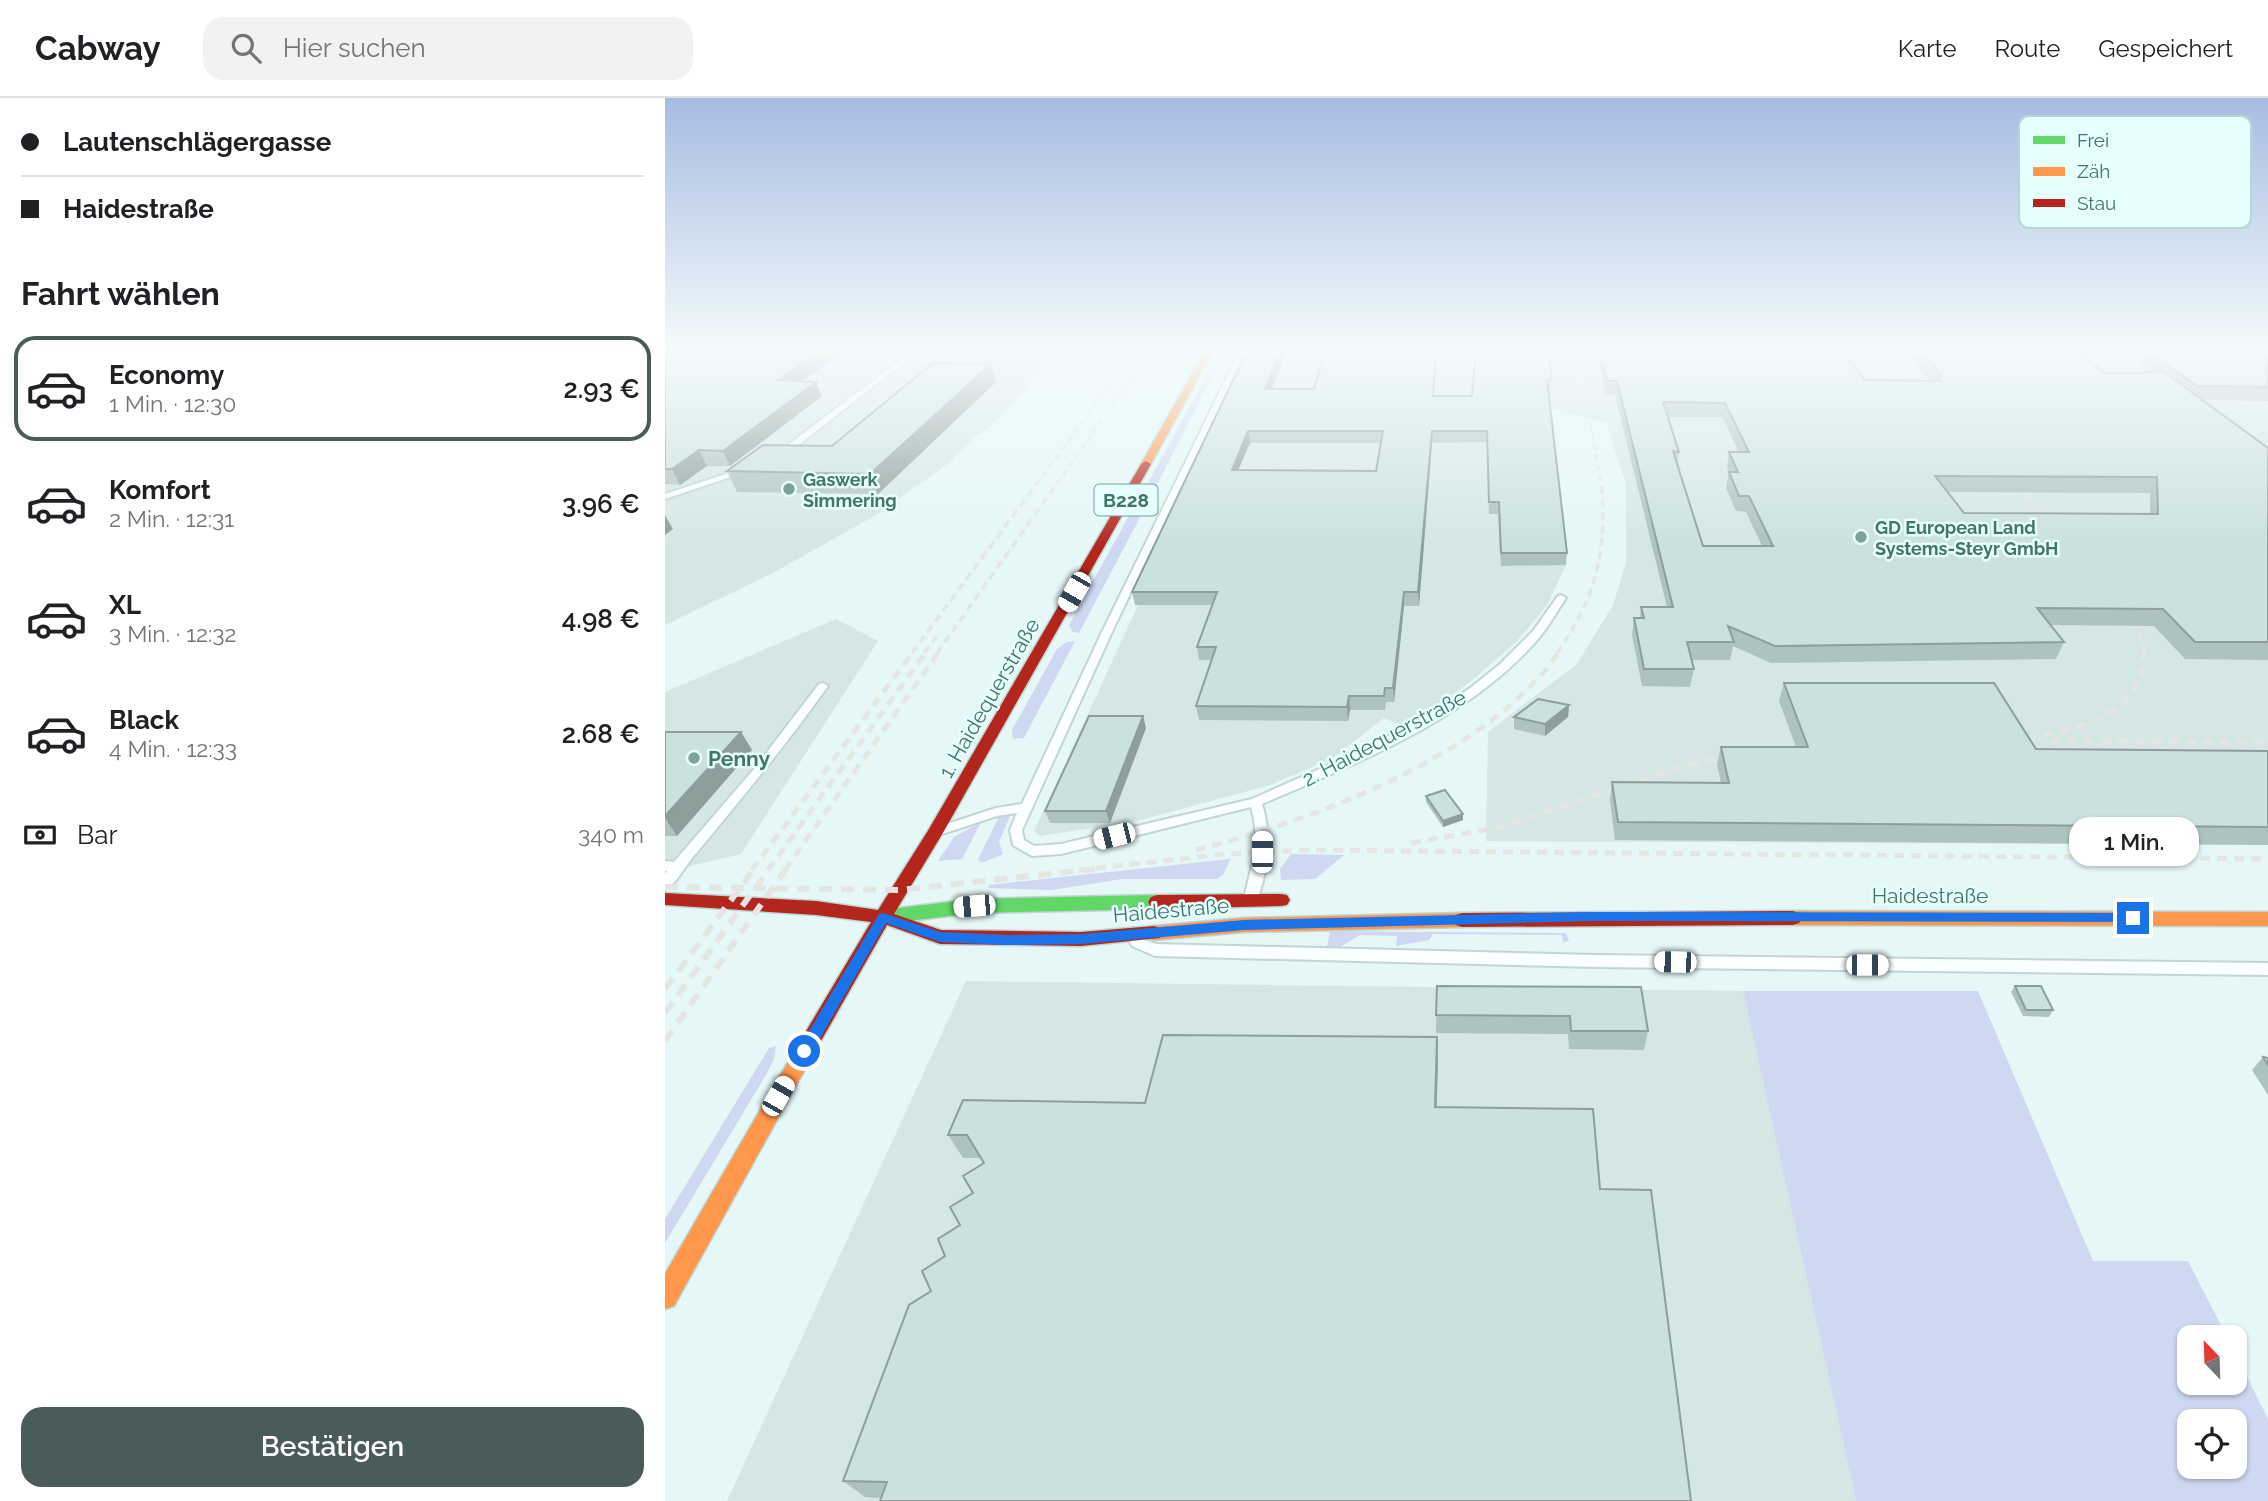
<!DOCTYPE html>
<html lang="de">
<meta charset="utf-8">
<style>
:root{--surface:#fff;--page:#f2f2f2;--text:#202124;--muted:#757577;--line:#e0e0e0;--accent:#495c59}
body{margin:0;font-family:Raleway,sans-serif;background:var(--page);color:var(--text);height:100vh;display:flex;flex-direction:column;font-size:26px;white-space:nowrap}
*{box-sizing:border-box;margin:0}
p{font-size:23px;color:var(--muted)}
.icon{flex:none;width:38px;height:38px;fill:none;stroke:currentColor;stroke-width:2;stroke-linecap:round;stroke-linejoin:round}
.map{position:relative;flex:1;overflow:hidden}
.drawer{display:flex;flex-direction:column;background:var(--surface);width:665px}
.drawer>*{flex:none}
.banner{display:grid;align-content:center;height:154px;padding:0 21px;background:var(--surface)}
.needle{width:46px;rotate:337deg}
.controls{position:absolute;left:1512px;top:1227px;display:grid;gap:14px}
.controls a{display:grid;place-items:center;width:70px;height:70px;border-radius:14px;background:var(--surface);box-shadow:0 2px 5px #0004;font-size:35px}
.end{position:absolute;width:32px;height:32px;margin:-16px;border:9px solid #1a73e8;background:#fff;box-shadow:0 0 0 4px #fff}
.from{border-radius:50%}
.bubble{position:absolute;height:49px;border-radius:21px;background:var(--surface);box-shadow:0 2px 5px #0004;font-size:23px;font-weight:600;line-height:49px;text-align:center}
.car{position:absolute;width:21px;height:42px;margin:-21px -10px;border-radius:9px;box-shadow:0 0 5px 2px #0007;background:linear-gradient(#fff 24%,#345 0 40%,#fff 0 76%,#345 0 86%,#fff 0)}
.banner b{display:flex;align-items:center;gap:24px;height:66px;font-size:26px}
.banner b+b{border-top:2px solid var(--line)}
.banner i{width:18px;height:18px;background:var(--text)}
ul{padding:0;list-style:none}
li{display:flex;align-items:center;gap:21px;height:105px;margin:0 14px 10px;padding:0 7px;border:4px solid transparent;border-radius:21px}
li div{flex:1}
li b{display:block;font-size:26px}
li em{font-style:normal;font-weight:600}
li.on{border-color:var(--accent)}
li>.icon{width:63px;height:63px;stroke-width:1.5}
h2{padding:0 21px;font-size:32px;line-height:84px}
.pay{display:flex;align-items:center;gap:18px;height:77px;padding:0 21px;font-size:26px}
.pay p{margin-inline-start:auto}
.primary-button{display:flex;gap:14px;margin-top:auto;padding:14px 21px}
.primary-button a{flex:1;height:80px;border-radius:21px;background:var(--accent);color:#fff;font-size:28px;font-weight:600;line-height:80px;text-align:center}
header{display:flex;align-items:center;gap:42px;box-sizing:border-box;height:98px;padding:0 35px;background:var(--surface);border-bottom:2px solid var(--line)}
header strong{font-size:33px}
nav{display:flex;gap:38px;margin-inline-start:auto;font-size:24px}
.search{width:490px;height:63px;background:var(--page);display:flex;align-items:center;gap:18px;box-sizing:border-box;padding:0 24px;border-radius:21px;color:var(--muted);font-size:26px}
main{display:flex;flex:1;min-height:0}
.map>svg:first-child{display:block}
</style>
<header>
<strong>Cabway</strong>
<div class="search"><svg class="icon" aria-label="search" viewBox="0 0 24 24"><circle cx="10" cy="10" r="6"/><path d="M15 15l6 6"/></svg>Hier suchen</div>
<nav><a>Karte</a><a>Route</a><a>Gespeichert</a></nav>
</header>
<main>
<section class="drawer">
<div class="banner">
<b><i class="from"></i>Lautenschlägergasse</b>
<b><i></i>Haidestraße</b>
</div>
<h2>Fahrt wählen</h2>
<ul>
<li class="on"><svg class="icon" aria-label="car" viewBox="0 0 24 24"><path d="M5 17H2v-5l4-1 3-4h7l3 4 3 1v5h-3M9 17h6M6 11h13"/><circle cx="7" cy="17" r="2"/><circle cx="17" cy="17" r="2"/></svg><div><b>Economy</b><p>1 Min. · 12:30</p></div><em>2.93 €</em></li>
<li><svg class="icon" aria-label="car" viewBox="0 0 24 24"><path d="M5 17H2v-5l4-1 3-4h7l3 4 3 1v5h-3M9 17h6M6 11h13"/><circle cx="7" cy="17" r="2"/><circle cx="17" cy="17" r="2"/></svg><div><b>Komfort</b><p>2 Min. · 12:31</p></div><em>3.96 €</em></li>
<li><svg class="icon" aria-label="car" viewBox="0 0 24 24"><path d="M5 17H2v-5l4-1 3-4h7l3 4 3 1v5h-3M9 17h6M6 11h13"/><circle cx="7" cy="17" r="2"/><circle cx="17" cy="17" r="2"/></svg><div><b>XL</b><p>3 Min. · 12:32</p></div><em>4.98 €</em></li>
<li><svg class="icon" aria-label="car" viewBox="0 0 24 24"><path d="M5 17H2v-5l4-1 3-4h7l3 4 3 1v5h-3M9 17h6M6 11h13"/><circle cx="7" cy="17" r="2"/><circle cx="17" cy="17" r="2"/></svg><div><b>Black</b><p>4 Min. · 12:33</p></div><em>2.68 €</em></li>
</ul>
<div class="pay"><svg class="icon" aria-label="cash" viewBox="0 0 24 24"><path d="M3 7h18v10H3z"/><circle cx="12" cy="12" r="2"/></svg>Bar<p>340 m</p></div>
<div class="primary-button"><a>Bestätigen</a></div>
</section>
<div class="map">
<svg width="1603" height="1403" viewBox="0 0 1603 1403">
<rect width="100%" height="100%" fill="#e5f7f7"/>
<path fill="#d4e7e4" d="M0,253H393L341,313L316,336L312,337L283,366L211,417L106,476L0,527Z
M590,253H1603V747L821,743L823,634L912,566L948,507L961,465V386L941,325L884,310L901,467L881,509L851,544L810,580L783,600L735,627L719,620L668,660L605,687L472,723L375,738L369,733Z
M171,521L213,543L76,756L0,774V594Z
M301,883L1078,893L1191,1403H62Z"/>
<path fill="#ced8f1" fill-rule="evenodd" d="M554,265L491,389L487,388L484,383L546,269Z
M477,408H481L414,535L408,534L404,527L466,414H473Z
M410,543L359,640L348,641L347,632L392,551L402,544Z
M343,716L345,718L334,744L338,756L317,765L313,761L335,717Z
M316,724L297,761L273,763L289,739Z
M626,756L679,757L650,781L616,782L615,771Z
M565,761L559,776L552,781H457L387,792L323,790L324,787Z
M665,833L901,835L904,843L898,844L897,837L768,836L764,842L731,848L732,838L695,837L675,849H662Z
M1078,893H1313L1428,1163H1523L1562,1239H1524V1284H1570V1255L1603,1321V1403H1191ZM1524,1323H1570V1368H1524Z
M111,948L109,961L102,975L0,1145V1121L104,950Z"/>
<g fill="none" stroke-linecap="round" stroke-linejoin="round">
<g stroke="#c1d6d3" stroke-width="4">
<path id="lane" d="M247,253H253L121,357H115V353Z
M575,253H581L446,536L357,732L359,742L369,748L396,746L587,701L697,652L770,613L804,591L835,566L868,533L893,498L896,497L901,500C892,513 884,528 874,540C803,622 694,664 597,706C607,737 603,777 590,807H580L578,803C586,772 596,740 586,709L396,756L367,758L348,747L345,732L352,715L332,718L277,736L273,735L271,732L273,729L331,710L357,706L436,536Z
M76,371L83,373L0,401V396Z
M158,585L163,588C121,647 75,703 28,759C20,768 11,787 0,791V776L2,773H0V763L9,764L89,671L154,586Z
M472,839L491,846L931,857L1603,865V877L931,869L490,858L467,848L465,844L467,840Z"/>
</g>
<g stroke="#bfd5d1" stroke-width="3">
<path id="fast" d="M492,797L498,799L501,804L498,809L492,811L309,815L226,825L220,823L217,818L220,813L226,811L309,801Z"/>
</g>
<g stroke="#bfd5d1" stroke-width="3">
<path id="slow" d="M540,253H548L486,366L477,368L476,366Z
M1128,813L1603,814V828L1128,827L1122,825L1119,820L1122,815Z
M797,815L803,817L806,822L803,827L797,829L579,834L489,842L483,840L480,835L483,830L489,828L579,820Z
M141,943L148,945L151,951L148,957L9,1208L0,1211V1176L134,945Z"/>
</g>
<g stroke="#bfd5d1" stroke-width="3">
<path id="jam" d="M481,363L486,366L279,733L229,816L276,832L416,834L489,828L495,830L498,835L495,840L416,848L275,846L222,827L148,957L141,959L134,957L131,951L134,945L206,824L151,817L0,807V795L151,803L213,812L264,731L476,366Z
M616,796L622,797L625,802L622,807L616,808L492,811L486,809L483,804L486,799L492,797Z
M1128,813L1134,815L1137,820L1134,825L1128,827L797,829L791,827L788,822L791,817L797,815Z"/>
</g>
<use href="#lane" fill="#fbfefe" fill-rule="evenodd"/>
<use href="#fast" fill="#63d668" fill-rule="evenodd"/>
<use href="#slow" fill="#ff974d" fill-rule="evenodd"/>
<use href="#jam" fill="#b3261e" fill-rule="evenodd"/>
<path stroke="#e3e6e2" stroke-width="2.5" stroke-dasharray="6 4.5" stroke-linecap="butt" d="M913,253L936,386
M1231,253L1246,271
M372,386L470,253
M392,386L485,253"/>
<path stroke="#e3e6e2" stroke-width="3.5" stroke-dasharray="8 5" stroke-linecap="butt" d="M1352,387L1391,431
M1461,511L1477,543L1479,555
M247,555L373,384
M259,555L275,534
M272,555L393,384
M892,555C931,500 943,452 936,384"/>
<path stroke="#e3e6e2" stroke-width="5" stroke-dasharray="10 7" stroke-linecap="butt" d="M1345,642C1395,636 1485,621 1478,554
M1385,643L1603,644
M746,745L835,729L1018,668L1073,656
M531,752C649,722 822,658 894,554
M87,772L248,554
M103,772L261,554
M120,772L274,554
M414,772L561,756L641,752L1603,761"/>
<path stroke="#e3e6e2" stroke-width="6" stroke-dasharray="13 9" stroke-linecap="butt" d="M0,789L235,792L430,771
M0,891L89,771
M0,915L104,771
M0,943L121,771"/>
</g>
<path fill="#aec2bf" fill-rule="evenodd" d="M0,253H179L137,283L157,298L65,368H42L15,387L0,386Z
M590,253H634H622L606,291H649L660,253H772L769,298H807L811,253H896H884L886,282L885,293H884L902,455L901,467L836,468L833,416H824L822,344L767,345L754,508H739L729,604H721L720,612H685L683,623L534,622L531,608L547,562H534L532,549L547,507H470L467,494ZM585,345H716L711,373L573,372Z
M932,253H1178L1200,282L1265,283L1239,253H1431L1430,254L1420,259L1440,275L1487,274L1477,267L1473,257L1475,253H1603V303L1538,302L1603,350V562L1520,561L1489,528L1386,527L1399,544L1391,561L1106,565L1068,548L1065,562H1026L1029,571L1025,589L977,588L967,537L969,520H975L976,509H1002L951,301L950,297H940ZM1003,319H1057L1074,354H1064L1062,369L1064,374L1061,390L1071,413L1081,414L1097,448H1038L1012,367L1014,354ZM1282,394L1485,395V416L1299,415Z
M326,266L331,284L213,396L72,394L62,373L167,348Z
M1119,585L1371,651L1603,653V747L950,742L945,702L947,684L1056,685L1052,667L1056,649H1131L1114,603Z
M904,607L903,619L880,638L849,631V619Z
M478,618L481,630L445,725H385L380,713Z
M0,634H76L87,652L12,738H0Z
M761,698L798,722L778,729L761,704Z
M772,888L983,933L979,952L904,951L903,936L771,935Z
M1350,888L1388,912L1384,919L1358,918L1346,894Z
M772,939L773,963L771,1009L216,1400L200,1399L178,1383L266,1193L280,1158L295,1127L319,1065L316,1060H298L283,1037L480,1005Z
M1598,959L1603,960V997L1587,972Z"/>
<path fill="#8d9e9b" d="M155,253H179L119,296L113,282Z
M616,253H622L602,302L600,291Z
M1412,253H1431L1430,254L1406,266Z
M326,266L331,284L213,396L205,376Z
M151,284L157,298L65,368L58,353Z
M583,333L585,345L568,384L567,372Z
M767,333V345L754,508L753,494Z
M34,352L42,368L15,387L7,371Z
M0,417L8,431L0,437Z
M739,494V508L729,604L728,590Z
M684,598L685,612L683,623L682,609Z
M904,607L903,619L880,638V626Z
M478,618L481,630L445,725L441,713Z
M76,634L87,652L12,738L0,720V718Z
M798,716V722L778,729V723Z
M772,939L773,963L771,1032L770,1009Z"/>
<path fill="#cae1de" stroke="#8d9e9b" stroke-width="2" fill-rule="evenodd" d="M0,253H155L113,282L151,284L58,353L34,352L7,371H0Z
M590,253H616L600,291H649L660,253H771L768,298H807L811,253H884L886,282H882L902,455H836L834,404H824L822,333H767L753,494H739L728,590H720L719,598H684L682,609L531,608L551,549H532L552,494H467L579,259H587ZM583,333H718L711,373L567,372Z
M935,253H1178L1200,282L1276,283L1271,278H1277L1255,253H1412L1440,275L1499,274L1603,350V544H1530L1498,511L1372,510L1399,544L1110,548L1063,528L1069,544H1022L1029,571H979L969,520H979L976,509H1008L953,287L951,283H942ZM998,304L1060,305L1084,354H1064L1073,374H1064L1074,398H1084L1108,448H1038L1008,353L1014,354ZM1270,378L1492,379L1493,416L1299,415Z
M1483,253H1603V289L1532,288Z
M268,265L326,266L205,376L62,373L98,347L167,348Z
M1119,585H1329L1371,651L1603,653V729L953,724L947,684L1064,685L1056,649H1143Z
M873,601L904,607L880,626L849,619Z
M424,618H478L441,713H380Z
M0,634H76L0,718Z
M780,692L798,716L778,723L761,698Z
M772,888L976,889L983,933H906L905,918L771,917Z
M1350,888H1376L1388,912H1361Z
M498,937L772,939L770,1009L928,1011L935,1091L986,1092L1026,1403H215L222,1384L178,1383L244,1207L266,1193L257,1173L280,1158L273,1141L295,1127L285,1109L308,1095L298,1078L319,1065L302,1037H283L298,1002L480,1005Z
M1598,959L1603,960V967Z"/>
<linearGradient id="sky" x2="0" y2="1"><stop stop-color="#a8bce2"/><stop offset="0.56" stop-color="#f3fbfb"/><stop offset="1" stop-color="#f3fbfb" stop-opacity="0"/></linearGradient>
<rect width="1603" height="449" fill="url(#sky)"/>
<path fill="#1a73e8" d="M927,814L1468,815L1474,820L1468,824L927,823L579,832L416,846L343,847L275,844L221,825L145,958L139,959L132,953L214,816L218,815L275,834L343,837L416,836L579,822Z"/>
<g fill="#7ca39a" stroke="#e6fffe" stroke-width="2.5">
<circle cx="124" cy="391" r="7"/>
<circle cx="1196" cy="439" r="7"/>
<circle cx="29" cy="660" r="7"/>
</g>
<g text-anchor="middle" dominant-baseline="central" stroke-width="5" stroke-linejoin="round" paint-order="stroke">
<g font-size="18" font-weight="bold" fill="#447668" stroke="#e6fffe" text-anchor="start">
<text x="138" y="381">Gaswerk<tspan x="138" dy="21">Simmering</tspan></text>
<text x="1210" y="429">GD European Land<tspan x="1210" dy="21">Systems-Steyr GmbH</tspan></text>
</g>
<rect fill="#e6fffe" stroke="#759f95" stroke-width="2" x="429.5" y="386.5" width="63" height="31" rx="5"/>
<g font-size="19" font-weight="bold" fill="#447668">
<text x="461" y="402">B228</text>
</g>
<g font-size="21" fill="#447668" stroke="#e6fffe">
<text transform="translate(324 600) rotate(-60)">1. Haidequerstraße</text>
<text transform="translate(719 640) rotate(-28)">2. Haidequerstraße</text>
<text x="1265" y="797">Haidestraße</text>
<text transform="translate(506 812) rotate(-5)">Haidestraße</text>
</g>
<g font-size="21" font-weight="bold" fill="#447668" stroke="#e6fffe" text-anchor="start">
<text x="43" y="660">Penny</text>
</g>
</g>
<rect x="1354" y="18" width="232" height="112" rx="10" fill="#e6fffe" stroke="#b5d6d1" stroke-width="2"/>
<rect x="1368" y="38" width="32" height="8" fill="#63d668"/>
<rect x="1368" y="69" width="32" height="9" fill="#ff974d"/>
<rect x="1368" y="101" width="32" height="8" fill="#b3261e"/>
<g font-size="19" fill="#447668">
<text x="1412" y="49">Frei</text>
<text x="1412" y="80">Zäh</text>
<text x="1412" y="112">Stau</text>
</g>
</svg>
<div class="controls">
<a><svg class="needle" viewBox="-14 -14 28 28"><path d="M0-13l5 13h-10z" fill="#e53935"/><path d="M0 13l5-13h-10z" fill="#757577"/></svg></a>
<a><svg class="icon" aria-label="locate" viewBox="0 0 24 24"><circle cx="12" cy="12" r="6"/><path d="M12 2v4M12 18v4M2 12h4M18 12h4"/></svg></a>
</div>
<i class="end from" style="left:139px;top:953px"></i>
<i class="end" style="left:1468px;top:820px"></i>
<div class="bubble" style="left:1404px;top:719px;width:130px">1 Min.</div>
<i class="car" style="left:409px;top:494px;rotate:210deg"></i>
<i class="car" style="left:449px;top:738px;rotate:256deg"></i>
<i class="car" style="left:597px;top:754px;rotate:0deg"></i>
<i class="car" style="left:309px;top:808px;rotate:265deg"></i>
<i class="car" style="left:1010px;top:864px;rotate:271deg"></i>
<i class="car" style="left:1202px;top:867px;rotate:90deg"></i>
<i class="car" style="left:113px;top:998px;rotate:30deg"></i>
</div>
</main>
